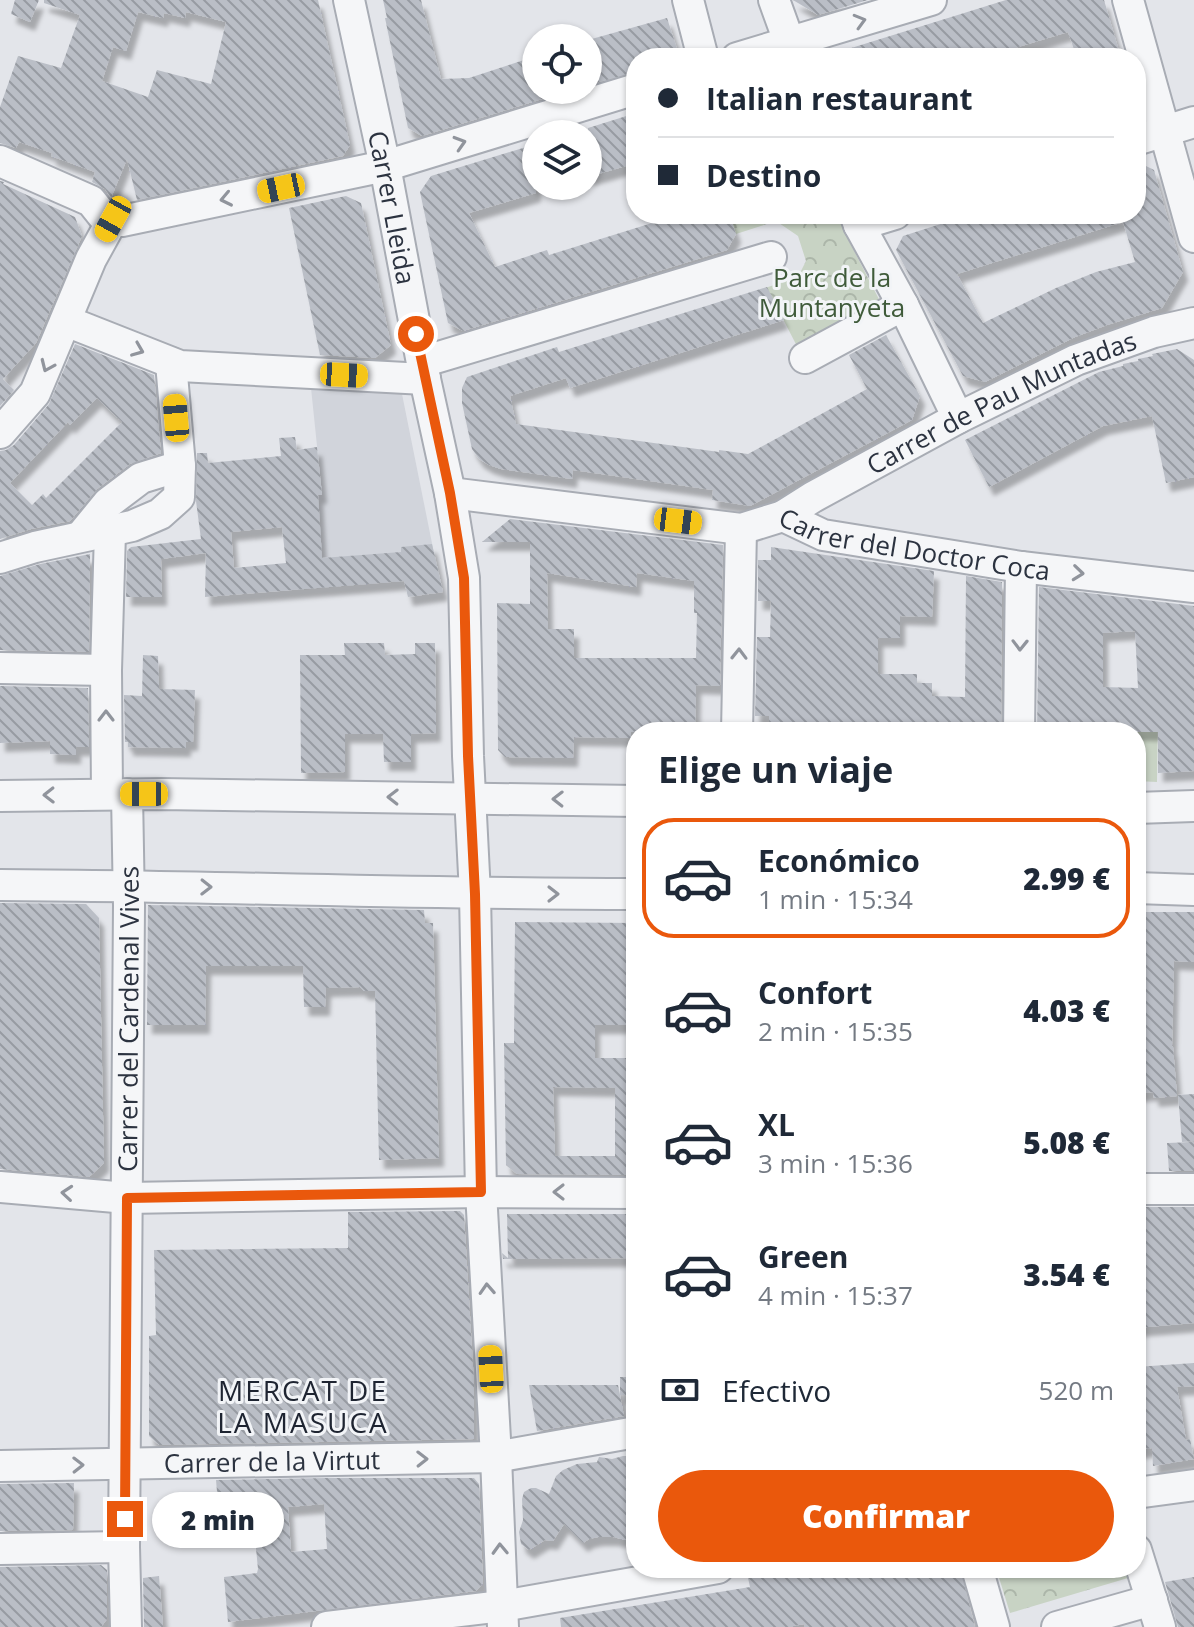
<!DOCTYPE html>
<html lang="es">
<meta charset="utf-8">
<style>
:root{--surface:#fff;--page:#f6f6f7;--text:#1f2937;--muted:#747a83;--line:#e0e1e3;--accent:#ea580c}
body{margin:0;font-family:"Open Sans",sans-serif;background:var(--page);color:var(--text);height:100vh;display:flex;flex-direction:column;font-size:30px;white-space:nowrap}
*{box-sizing:border-box;margin:0}
p{font-size:26px;color:var(--muted)}
.icon{flex:none;width:44px;height:44px;fill:none;stroke:currentColor;stroke-width:2;stroke-linecap:round;stroke-linejoin:round}
.map{position:relative;flex:1;overflow:hidden}
.details{position:absolute;left:626px;top:722px;width:520px;height:856px;display:flex;flex-direction:column;background:var(--surface);border-radius:32px;box-shadow:0 2px 6px #0004}
.details>*{flex:none}
.hud{position:absolute;left:626px;top:48px;width:520px;height:176px;border-radius:32px;box-shadow:0 2px 6px #0004;display:grid;align-content:center;height:176px;padding:0 32px;background:var(--surface)}
.controls{position:absolute;left:522px;top:24px;display:grid;gap:16px}
.controls a{display:grid;place-items:center;width:80px;height:80px;border-radius:50%;background:var(--surface);box-shadow:0 2px 6px #0004;font-size:40px}
.end{position:absolute;width:36px;height:36px;margin:-18px;border:10px solid #ea580c;background:#fff;box-shadow:0 0 0 4px #fff}
.from{border-radius:50%}
.bubble{position:absolute;height:56px;border-radius:28px;background:var(--surface);box-shadow:0 2px 6px #0004;font-size:26px;font-weight:800;line-height:56px;text-align:center}
.car{position:absolute;width:24px;height:48px;margin:-24px -12px;border-radius:10px;box-shadow:0 0 6px 2px #0007;background:linear-gradient(#f5c518 24%,#345 0 40%,#f5c518 0 76%,#345 0 86%,#f5c518 0)}
.hud b{display:flex;align-items:center;gap:28px;height:76px;font-size:30px}
.hud b+b{border-top:2px solid var(--line)}
.hud i{width:20px;height:20px;background:var(--text)}
ul{padding:0;list-style:none}
li{display:flex;align-items:center;gap:24px;height:120px;margin:0 16px 12px;padding:0 16px;border:4px solid transparent;border-radius:32px}
li div{flex:1}
li b{display:block;font-size:30px}
li em{font-style:normal;font-weight:800}
li.current{border-color:var(--accent)}
li>.icon{width:72px;height:72px;stroke-width:1.5}
h2{padding:0 32px;font-size:36px;line-height:96px}
.pay{display:flex;align-items:center;gap:20px;height:88px;padding:0 32px;font-size:30px}
.pay p{margin-inline-start:auto}
.action{display:flex;gap:16px;margin-top:auto;padding:16px 32px}
.action a{flex:1;height:92px;border-radius:48px;background:var(--accent);color:#fff;font-size:32px;font-weight:800;line-height:92px;text-align:center}
.map>svg:first-child{display:block}
</style>
<div class="map">
<svg width="1194" height="1627" viewBox="0 0 1194 1627">
<defs>
<pattern id="forest-crowns" width="20" height="18" patternUnits="userSpaceOnUse" patternTransform="scale(2)"><rect width="20" height="18" fill="#c8d3c4"/><path d="M2 6a3 3 0 1 1 6 0M12 15a3 3 0 1 1 6 0" fill="none" stroke="#acb6a9"/></pattern>
<pattern id="building-back-hatch" width="6" height="6" patternUnits="userSpaceOnUse" patternTransform="scale(2)"><rect width="6" height="6" fill="#babec6"/><path d="M-1 5l2 2M0 0l6 6M5-1l2 2" fill="none" stroke="#979ba2"/></pattern>
<filter id="shadow"><feDropShadow dx="5" dy="9" stdDeviation="2" flood-color="#0004"/></filter>
</defs>
<rect width="100%" height="100%" fill="#e3e5ea"/>
<path fill="#d1d4db" d="M311,388L402,394L439,578L298,590L290,498L322,494Z"/>
<path fill="#c8d3c4" d="M1158,713L1157,782L1136,781L1135,732Z"/>
<path fill="url(#forest-crowns)" d="M729,214H840L849,241L884,309L800,352L768,290L765,288L798,277L806,261L798,236L776,221L736,234Z
M996,1568H1124L1128,1578L1010,1613Z"/>
<path fill="url(#building-back-hatch)" fill-rule="evenodd" filter="url(#shadow)" d="M15,0H39L30,22L11,14Z
M44,0H318L350,145L343,156L137,200L127,159L111,198L105,189L92,182L95,172L51,156L52,153L19,142L16,148L0,143V107L18,56L61,68L80,15L44,3ZM138,12L163,18L164,13L185,18L186,12L226,22L211,84L157,70L148,97L102,81L113,47L126,51Z
M383,0H421L441,79L469,78L536,56V90H571L422,136L408,128L385,18H387Z
M793,0H868L818,15Z
M1006,0H1104L1121,58H1077L1068,32L982,58H832V54Z
M667,18L680,58H636V72L588,85V40Z
M636,113V163L588,177V128Z
M536,144V193L469,213L495,267L547,250L549,255L681,214H729L736,234L727,250L463,331L448,323L420,192L431,176Z
M1136,161L1154,170L1183,272L1162,308L1107,325L1075,337L985,382L963,376L896,250L903,236L972,214H1136ZM1123,222L1135,262L1096,272L1056,288L983,323L957,274Z
M0,181L4,182L3,184L75,217L82,236L36,343L3,379L14,390L0,406Z
M346,196L361,203L391,345L375,358L320,355L289,208Z
M767,287L784,320L570,388L566,378L510,396L516,424L719,452V450L748,454L867,389L849,355L886,335L920,396L912,420L750,506L712,500L713,490L573,470L572,479L501,469L489,465L479,459L472,449L462,403V388L467,377L557,347L559,352Z
M75,344L154,375L161,453L130,464L97,489L70,521L31,529L0,539V451L6,450L14,445L49,404ZM97,398L122,422L46,498L43,494L32,505L10,483L68,422L70,425Z
M1177,349L1194,360V477L1166,483L1152,416L1103,426L989,487L965,440L1099,372L1123,366V364L1138,361V359L1153,356L1152,354Z
M295,437L297,450L317,447L322,495H318L322,558L401,552V547L432,544L443,592L408,597L404,581L205,597L206,553L161,559L162,597H126L127,551L131,547L201,539L196,501L197,453H207L208,463L281,456L279,438ZM282,527L286,563L234,568L231,532Z
M510,519L723,545L720,686L696,685L695,732H631V738L574,737L573,758L505,757L498,750L497,603L530,604V542H482ZM547,573L636,587L637,573L694,581V613H697L696,658H574V629H548Z
M771,547L934,571L932,617L900,616V638H878V674H917V683H932V696L965,697L966,576L1002,582L1001,732H769V716H755L757,637H770L771,601H758V560H771Z
M90,554L89,652L0,650V576L40,564Z
M1039,587L1194,606V771L1158,773V732H1037ZM1135,631L1138,688L1103,687V633Z
M344,643H384L385,655L415,654V643H435L436,733L411,734V762H384L383,734H345V772L301,773L300,655H345Z
M143,655L158,656L159,689L195,690L193,742H186V748L128,747V742H125L124,695L142,696Z
M0,686L88,688L89,747H76V755L50,754V741L0,743Z
M0,903L86,904L99,918L104,1163L89,1177L0,1169Z
M148,905L424,910L425,923H433L439,1158L379,1160L375,991H364L360,987L326,988L325,1007H304L303,966H206L205,1025H147Z
M1136,912H1194V962L1174,961L1172,1046L1173,1047L1177,1096L1154,1098L1153,1092L1136,1093Z
M515,922L636,923V1025H595V1058H636V1175L517,1174L506,1165L504,1043H514ZM553,1087L615,1088V1156H555Z
M1194,1094V1141L1182,1142L1178,1095Z
M1194,1142V1171H1169L1167,1143Z
M1136,1207H1194V1323L1136,1328Z
M460,1211L464,1215L474,1383V1439L159,1445L149,1436V1336L156,1335L154,1250L348,1248V1212Z
M507,1214H636V1258L503,1259L502,1253L508,1258Z
M1194,1363V1386L1177,1387L1186,1440L1190,1439L1194,1459L1153,1466L1152,1448L1136,1450V1367Z
M620,1377H636V1395H620Z
M529,1385H618L624,1416L537,1431Z
M623,1456H634L632,1471L636,1492V1504L626,1525V1540L613,1537H598L589,1539L583,1543L564,1524L553,1541L545,1540L529,1550L521,1544L519,1532L523,1520L522,1499L524,1492L531,1488H536L549,1494L556,1476L563,1470L577,1464L597,1462L599,1457L612,1459Z
M327,1478H474L479,1484L483,1583L476,1591L228,1622L224,1577L257,1573L258,1569L254,1528L237,1530L236,1524L220,1527L216,1480ZM324,1504L327,1549L291,1552L288,1507Z
M74,1483L73,1530L0,1531V1484Z
M101,1565L107,1570V1619L101,1627H0V1567Z
M796,1568H807L809,1575L849,1568H960L975,1627H805L804,1624L788,1627H561L560,1618L750,1587L748,1578Z
M159,1576L163,1627H144L143,1578Z
M1194,1577V1627H1178L1165,1582Z"/>
<g fill="none" stroke-linecap="round" stroke-linejoin="round">
<g stroke="#a8acb4" stroke-width="34">
<g id="minor">
<path id="s1" d="M349,0L385,166L425,379L450,493L464,578L468,756L475,894L481,1192L496,1457L503,1627"/>
<path d="M688,0L703,58"/>
<path d="M774,0L795,58"/>
<path d="M1128,0L1194,237"/>
<path d="M737,58L931,0"/>
<path d="M1136,140L1194,122"/>
<path d="M0,161L91,201L103,216L122,221L385,166L636,89"/>
<path d="M855,214L859,225L903,305L958,418"/>
<path d="M859,225L895,214"/>
<path d="M66,321L180,366L425,379"/>
<path d="M805,358L903,305"/>
<path d="M422,362L771,257"/>
<path d="M0,433L35,393L91,259L113,219"/>
<path id="s2" d="M450,493L741,529L783,516L813,497L958,418L1076,360L1154,332L1194,323"/>
<path id="s3" d="M783,516L823,535L1021,567L1194,587"/>
<path d="M81,536L108,503L141,478L180,466"/>
<path d="M0,558L35,547L132,526L160,514L179,497L180,466L171,363"/>
<path d="M0,668L106,670"/>
<path d="M737,732L741,529"/>
<path d="M1019,732L1021,567"/>
<path d="M107,794L106,670L110,532"/>
<path d="M0,796L161,794L636,801"/>
<path d="M1136,808L1194,806"/>
<path d="M0,885C212,886 424,894 636,894"/>
<path d="M1136,888L1194,890"/>
<path d="M0,1187L127,1198L481,1192L636,1193"/>
<path d="M1136,1189H1194"/>
<path id="s4" d="M0,1466L496,1457L636,1432"/>
<path d="M1136,1493L1194,1485"/>
<path d="M0,1549L124,1547"/>
<path d="M1136,1550L1160,1627"/>
<path d="M977,1568L994,1627"/>
<path id="s5" d="M126,1627L124,1547L129,906L127,794"/>
<path d="M327,1627L502,1606L718,1568"/>
<path d="M1057,1627L1152,1600"/>
</g>
</g>
<use href="#minor" stroke="#f5f6f8" stroke-width="30"/>
</g>
<defs><path id="oneway-chevron" d="M-2-3.5L2.5 0L-2 3.5" fill="none" stroke-width="1.6" stroke-linecap="round" stroke-linejoin="round" transform="scale(2)"/></defs>
<g stroke="#90949c">
<use href="#oneway-chevron" transform="translate(860 21) rotate(-16)"/>
<use href="#oneway-chevron" transform="translate(460 143) rotate(-17)"/>
<use href="#oneway-chevron" transform="translate(226 199) rotate(168)"/>
<use href="#oneway-chevron" transform="translate(138 350) rotate(22)"/>
<use href="#oneway-chevron" transform="translate(47 366) rotate(114)"/>
<use href="#oneway-chevron" transform="translate(1078 573) rotate(6)"/>
<use href="#oneway-chevron" transform="translate(1020 645) rotate(91)"/>
<use href="#oneway-chevron" transform="translate(739 654) rotate(-89)"/>
<use href="#oneway-chevron" transform="translate(106 716) rotate(-90)"/>
<use href="#oneway-chevron" transform="translate(49 795) rotate(179)"/>
<use href="#oneway-chevron" transform="translate(393 797) rotate(-179)"/>
<use href="#oneway-chevron" transform="translate(558 799) rotate(-179)"/>
<use href="#oneway-chevron" transform="translate(206 887) rotate(1)"/>
<use href="#oneway-chevron" transform="translate(553 894)"/>
<use href="#oneway-chevron" transform="translate(559 1192) rotate(-180)"/>
<use href="#oneway-chevron" transform="translate(67 1193) rotate(-175)"/>
<use href="#oneway-chevron" transform="translate(487 1289) rotate(-93)"/>
<use href="#oneway-chevron" transform="translate(422 1459) rotate(-1)"/>
<use href="#oneway-chevron" transform="translate(78 1465) rotate(-1)"/>
<use href="#oneway-chevron" transform="translate(500 1549) rotate(-92)"/>
</g>
<g fill="none" stroke-linecap="round" stroke-linejoin="round">
<path stroke="#ea580c" stroke-width="10" d="M125,1519L127,1198L481,1192L475,894L468,756L464,578L450,493L416,334"/>
</g>
<g text-anchor="middle" dominant-baseline="central" stroke-width="6" stroke-linejoin="round" paint-order="stroke">
<g font-size="26" fill="#2c3340" stroke="#f2f4f7">
<text stroke="none"><textPath href="#s1" startOffset="212">Carrer Lleida</textPath></text>
<text stroke="none"><textPath href="#s2" startOffset="584">Carrer de Pau Muntadas</textPath></text>
<text stroke="none"><textPath href="#s3" startOffset="136">Carrer del Doctor Coca</textPath></text>
<text stroke="none"><textPath href="#s5" startOffset="608">Carrer del Cardenal Vives</textPath></text>
<text stroke="none"><textPath href="#s4" startOffset="272">Carrer de la Virtut</textPath></text>
</g>
<g font-size="26" fill="#3f5b3a" stroke="#f2f4f7">
<text x="832" y="277">Parc de la<tspan x="832" dy="30">Muntanyeta</tspan></text>
</g>
<g font-size="28" letter-spacing="2" fill="#1e2431" stroke="#f2f4f7">
<text x="303" y="1390">MERCAT DE<tspan x="303" dy="32">LA MASUCA</tspan></text>
</g>
</g>
</svg>
<div class="controls">
<a><svg class="icon" aria-label="locate" viewBox="0 0 24 24"><circle cx="12" cy="12" r="6"/><path d="M12 2v4M12 18v4M2 12h4M18 12h4"/></svg></a>
<a><svg class="icon" aria-label="layers" viewBox="0 0 24 24"><path d="M12 4l9 5-9 5-9-5zM3 14l9 5 9-5"/></svg></a>
</div>
<i class="end from" style="left:416px;top:334px"></i>
<i class="end" style="left:125px;top:1519px"></i>
<div class="bubble" style="left:152px;top:1492px;width:132px">2 min</div>
<i class="car" style="left:281px;top:188px;rotate:258deg"></i>
<i class="car" style="left:113px;top:219px;rotate:209deg"></i>
<i class="car" style="left:344px;top:375px;rotate:93deg"></i>
<i class="car" style="left:176px;top:418px;rotate:355deg"></i>
<i class="car" style="left:678px;top:521px;rotate:97deg"></i>
<i class="car" style="left:144px;top:794px;rotate:270deg"></i>
<i class="car" style="left:491px;top:1369px;rotate:357deg"></i>
<div class="hud">
<b><i class="from"></i>Italian restaurant</b>
<b><i></i>Destino</b>
</div>
<section class="details">
<h2>Elige un viaje</h2>
<ul>
<li class="current"><svg class="icon" aria-label="car" viewBox="0 0 24 24"><path d="M5 17H2v-5l4-1 3-4h7l3 4 3 1v5h-3M9 17h6M6 11h13"/><circle cx="7" cy="17" r="2"/><circle cx="17" cy="17" r="2"/></svg><div><b>Económico</b><p>1 min · 15:34</p></div><em>2.99 €</em></li>
<li><svg class="icon" aria-label="car" viewBox="0 0 24 24"><path d="M5 17H2v-5l4-1 3-4h7l3 4 3 1v5h-3M9 17h6M6 11h13"/><circle cx="7" cy="17" r="2"/><circle cx="17" cy="17" r="2"/></svg><div><b>Confort</b><p>2 min · 15:35</p></div><em>4.03 €</em></li>
<li><svg class="icon" aria-label="car" viewBox="0 0 24 24"><path d="M5 17H2v-5l4-1 3-4h7l3 4 3 1v5h-3M9 17h6M6 11h13"/><circle cx="7" cy="17" r="2"/><circle cx="17" cy="17" r="2"/></svg><div><b>XL</b><p>3 min · 15:36</p></div><em>5.08 €</em></li>
<li><svg class="icon" aria-label="car" viewBox="0 0 24 24"><path d="M5 17H2v-5l4-1 3-4h7l3 4 3 1v5h-3M9 17h6M6 11h13"/><circle cx="7" cy="17" r="2"/><circle cx="17" cy="17" r="2"/></svg><div><b>Green</b><p>4 min · 15:37</p></div><em>3.54 €</em></li>
</ul>
<div class="pay"><svg class="icon" aria-label="cash" viewBox="0 0 24 24"><path d="M3 7h18v10H3z"/><circle cx="12" cy="12" r="2"/></svg>Efectivo<p>520 m</p></div>
<div class="action"><a>Confirmar</a></div>
</section>
</div>
